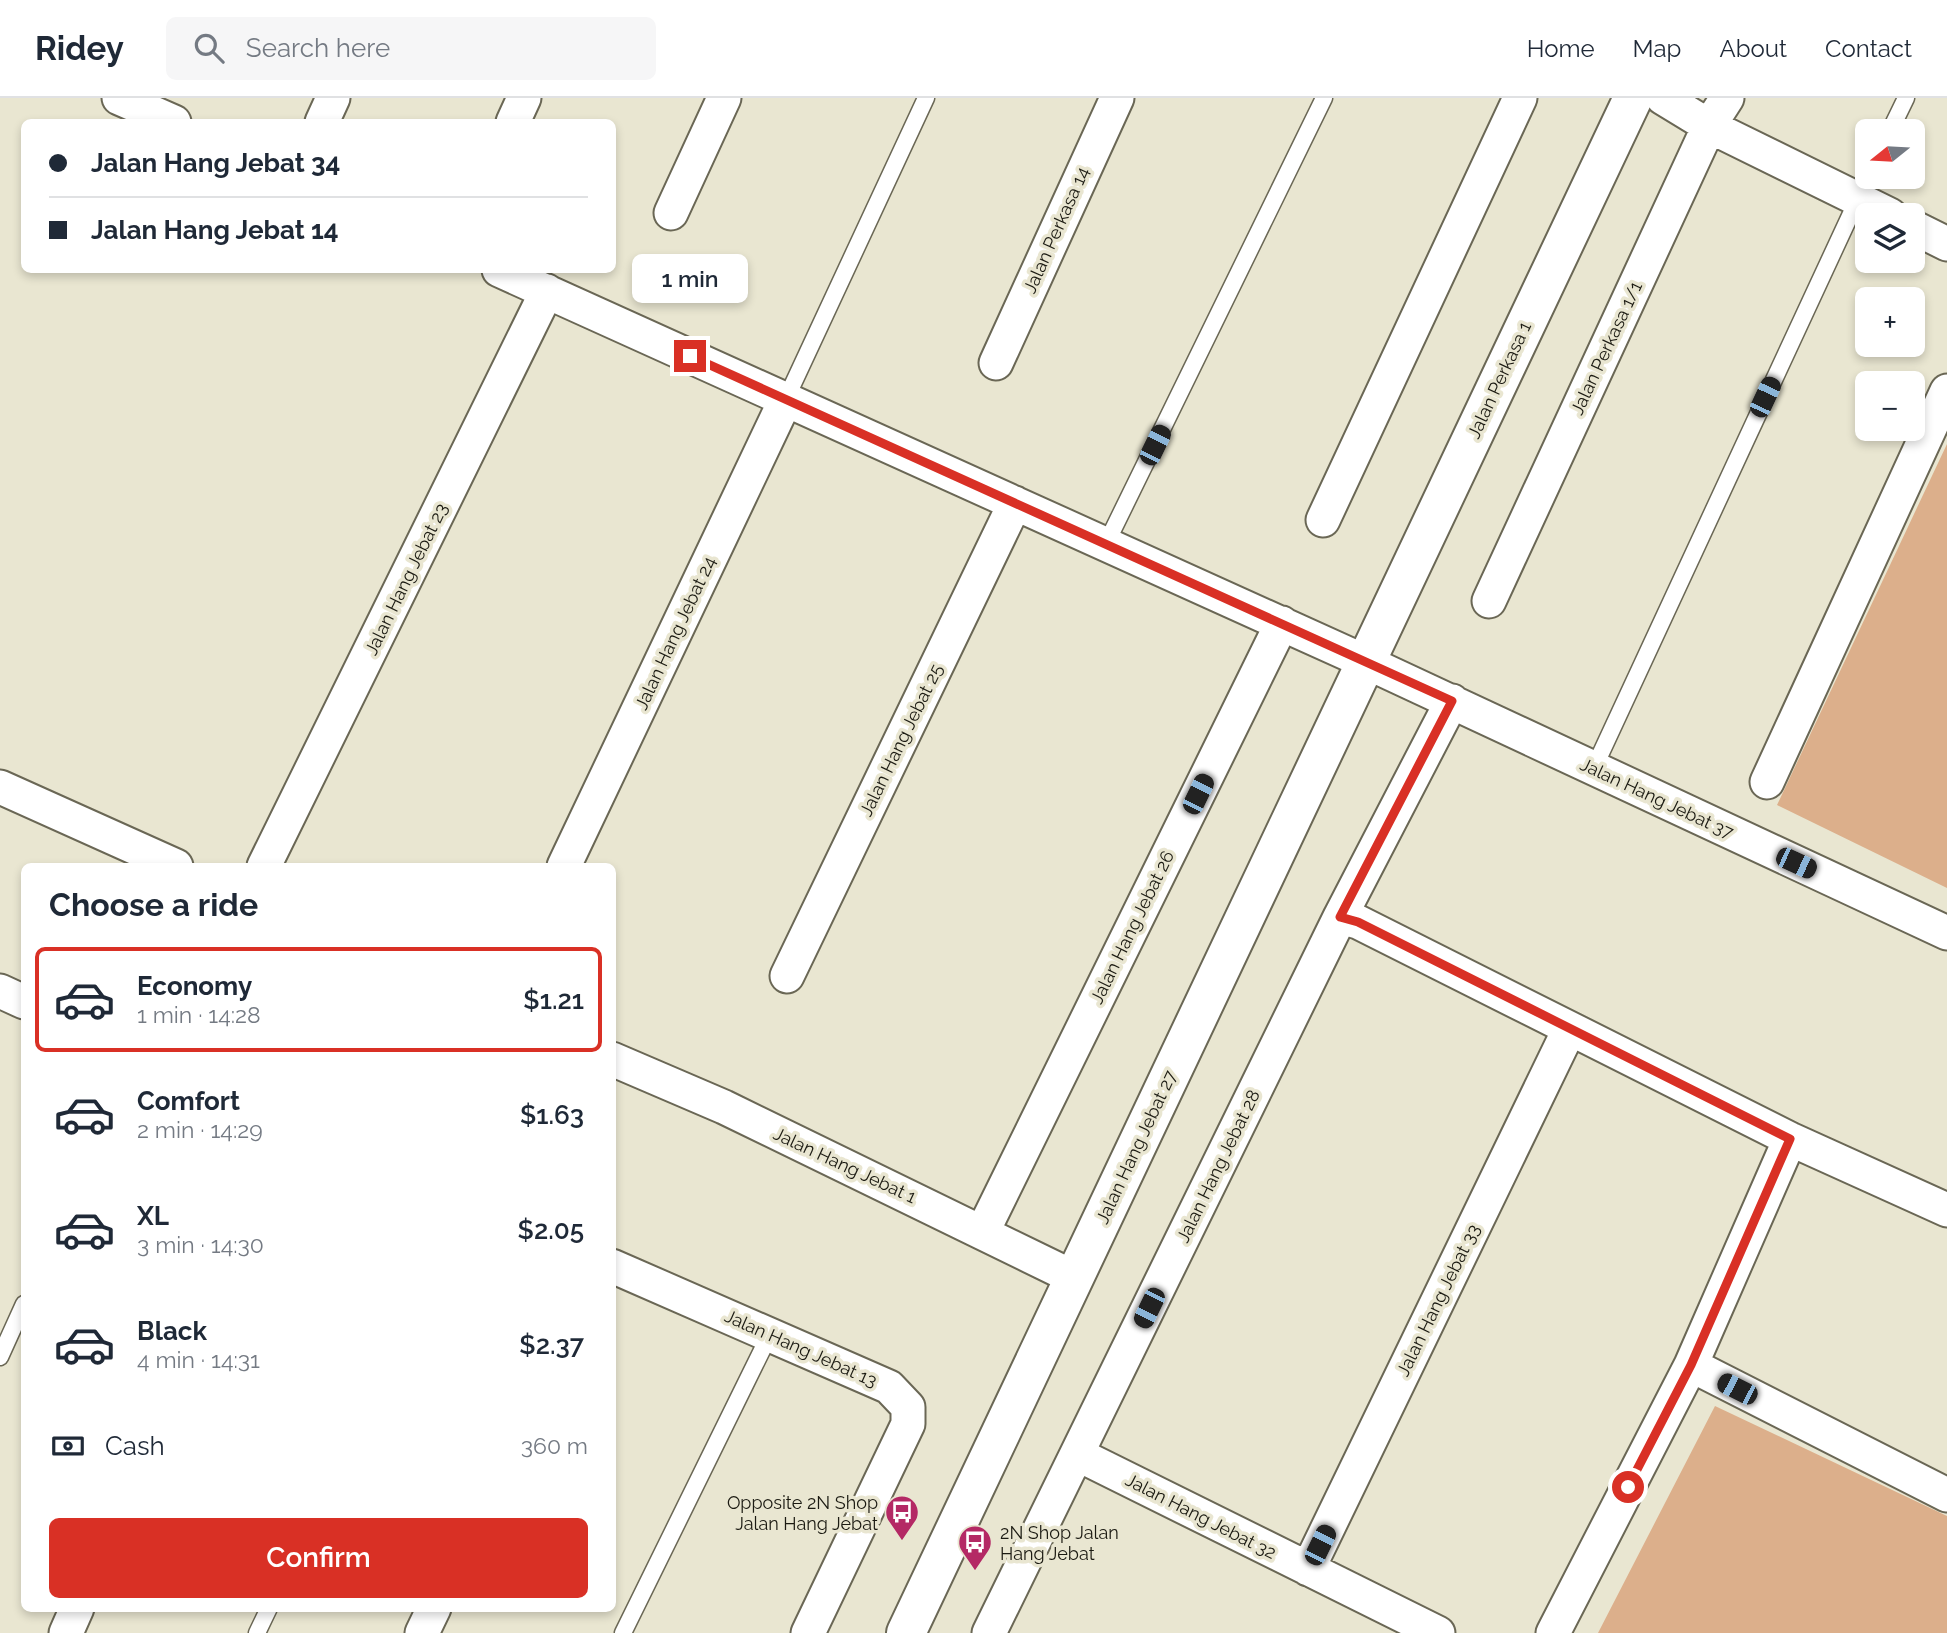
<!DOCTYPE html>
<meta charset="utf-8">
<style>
:root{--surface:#fff;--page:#f6f6f7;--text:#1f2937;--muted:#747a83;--line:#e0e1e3;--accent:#d93025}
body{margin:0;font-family:Raleway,sans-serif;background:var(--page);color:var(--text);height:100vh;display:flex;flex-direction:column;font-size:26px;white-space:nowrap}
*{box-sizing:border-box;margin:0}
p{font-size:23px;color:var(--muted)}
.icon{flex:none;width:38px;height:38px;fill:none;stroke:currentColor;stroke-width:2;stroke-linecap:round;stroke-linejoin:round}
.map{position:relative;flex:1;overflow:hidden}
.sheet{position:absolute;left:21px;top:765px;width:595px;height:749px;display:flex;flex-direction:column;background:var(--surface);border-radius:10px;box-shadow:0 4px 10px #0003}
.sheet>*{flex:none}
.guide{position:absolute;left:21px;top:21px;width:595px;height:154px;border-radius:10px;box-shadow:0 4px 10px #0003;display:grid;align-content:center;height:154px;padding:0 28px;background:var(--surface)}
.needle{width:46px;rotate:252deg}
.controls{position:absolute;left:1855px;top:21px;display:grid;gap:14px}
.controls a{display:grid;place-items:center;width:70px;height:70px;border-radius:10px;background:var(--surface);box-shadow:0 4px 10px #0003;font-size:35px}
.end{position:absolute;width:32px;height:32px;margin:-16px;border:9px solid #d93025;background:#fff;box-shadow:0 0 0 4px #fff}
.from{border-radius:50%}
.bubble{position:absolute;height:49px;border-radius:10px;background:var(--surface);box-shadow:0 4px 10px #0003;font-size:23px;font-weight:600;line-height:49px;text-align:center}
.car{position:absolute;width:21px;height:42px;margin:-21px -10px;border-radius:9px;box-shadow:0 0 5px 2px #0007;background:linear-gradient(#222 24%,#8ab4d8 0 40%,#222 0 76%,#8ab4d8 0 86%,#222 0)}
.guide b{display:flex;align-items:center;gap:24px;height:66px;font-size:26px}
.guide b+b{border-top:2px solid var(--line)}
.guide i{width:18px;height:18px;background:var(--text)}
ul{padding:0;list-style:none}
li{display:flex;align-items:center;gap:21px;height:105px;margin:0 14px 10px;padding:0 14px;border:4px solid transparent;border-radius:10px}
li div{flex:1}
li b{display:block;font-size:26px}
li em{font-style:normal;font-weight:600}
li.on{border-color:var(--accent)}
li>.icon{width:63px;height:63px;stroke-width:1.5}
h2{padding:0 28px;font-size:32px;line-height:84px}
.pay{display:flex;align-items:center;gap:18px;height:77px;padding:0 28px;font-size:26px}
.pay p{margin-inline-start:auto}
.primary-button{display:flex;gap:14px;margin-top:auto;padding:14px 28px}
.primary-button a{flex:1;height:80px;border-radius:10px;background:var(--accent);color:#fff;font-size:28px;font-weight:600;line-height:80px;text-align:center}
header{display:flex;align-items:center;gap:42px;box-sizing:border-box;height:98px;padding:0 35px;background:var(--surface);border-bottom:2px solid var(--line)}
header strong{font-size:33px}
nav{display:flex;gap:38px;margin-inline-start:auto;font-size:24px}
.search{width:490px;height:63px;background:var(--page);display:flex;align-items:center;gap:18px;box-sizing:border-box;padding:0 24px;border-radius:10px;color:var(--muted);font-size:26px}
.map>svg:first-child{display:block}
</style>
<header>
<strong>Ridey</strong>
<div class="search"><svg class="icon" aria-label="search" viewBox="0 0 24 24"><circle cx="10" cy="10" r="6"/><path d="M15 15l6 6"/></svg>Search here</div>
<nav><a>Home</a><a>Map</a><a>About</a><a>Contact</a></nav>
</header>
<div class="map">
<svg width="1947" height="1535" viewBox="0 0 1947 1535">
<rect width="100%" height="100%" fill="#e9e6d1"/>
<path fill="#dcaf8b" d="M1947,346V790L1777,707Z
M1715,1308L1947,1418V1535H1598Z"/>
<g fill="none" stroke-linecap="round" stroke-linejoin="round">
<g stroke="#6a6755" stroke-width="19">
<path id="lane" d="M1890,33L1906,0
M786,301L926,0
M1106,446L1324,0
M1594,670L1868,79
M0,1259L24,1206
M257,1535L269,1510
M623,1535L770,1236"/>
</g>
<g stroke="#6a6755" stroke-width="37">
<path id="street" d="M119,0L174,24
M1663,0L1709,28L1890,117
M322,24L333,0
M513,24L524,0
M671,115L724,0
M1913,129L1947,146
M499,172L1366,564L1947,835
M996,265L1117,0
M1323,422L1520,0
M1489,503L1709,28L1727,0
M1767,684L1947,293
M0,689L176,768
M264,768L547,193
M564,768L786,301
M1340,819L1358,824L1790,1041L1947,1112
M787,878L1015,405
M0,893L24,904
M612,961L724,1009L1075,1180
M983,1133L1282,525
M612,1168L889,1289L908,1309V1326L808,1535
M1691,1267L1947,1397
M1077,1356L1438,1535
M1308,1471L1569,932
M66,1535L77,1510
M422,1535L434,1510
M989,1535L1340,819L1452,603
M1553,1535L1691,1267L1790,1041"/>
</g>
<g stroke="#6a6755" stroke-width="42">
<path id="secondary" d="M906,1535L1633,0"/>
</g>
<use href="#lane" stroke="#fff" stroke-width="16"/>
<use href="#street" stroke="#fff" stroke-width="33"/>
<use href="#secondary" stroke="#fff" stroke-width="38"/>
</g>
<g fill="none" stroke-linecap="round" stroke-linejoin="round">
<path stroke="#d93025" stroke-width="9" d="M690,258L1452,603L1340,819L1358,824L1790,1041L1691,1267L1628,1389"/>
</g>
<defs>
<g id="bus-pin" transform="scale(1.75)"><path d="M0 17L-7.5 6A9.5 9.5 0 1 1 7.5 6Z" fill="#b42965" stroke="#e9e6d1"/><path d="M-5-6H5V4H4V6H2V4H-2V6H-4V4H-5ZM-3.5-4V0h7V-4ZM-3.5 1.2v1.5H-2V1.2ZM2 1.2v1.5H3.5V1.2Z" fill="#fff"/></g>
</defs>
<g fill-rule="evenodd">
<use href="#bus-pin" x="902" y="1414"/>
<use href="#bus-pin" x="975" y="1444"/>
</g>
<g text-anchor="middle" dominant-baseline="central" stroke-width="7" stroke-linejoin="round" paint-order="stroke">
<g font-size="18" fill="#1b1a12" stroke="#e9e6d1">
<text transform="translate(1056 132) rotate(-66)">Jalan Perkasa 14</text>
<text transform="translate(1606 250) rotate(-65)">Jalan Perkasa 1/1</text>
<text transform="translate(1499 282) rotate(-65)">Jalan Perkasa 1</text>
<text transform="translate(406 481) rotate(-64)">Jalan Hang Jebat 23</text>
<text transform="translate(675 535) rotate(-65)">Jalan Hang Jebat 24</text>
<text transform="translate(901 642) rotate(-64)">Jalan Hang Jebat 25</text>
<text transform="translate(1657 700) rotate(25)">Jalan Hang Jebat 37</text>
<text transform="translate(1132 829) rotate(-64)">Jalan Hang Jebat 26</text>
<text transform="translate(1136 1049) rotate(-65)">Jalan Hang Jebat 27</text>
<text transform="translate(845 1067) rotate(25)">Jalan Hang Jebat 1</text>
<text transform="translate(1218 1068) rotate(-64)">Jalan Hang Jebat 28</text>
<text transform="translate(1438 1202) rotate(-64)">Jalan Hang Jebat 33</text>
<text transform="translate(801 1250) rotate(24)">Jalan Hang Jebat 13</text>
<text transform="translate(1201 1418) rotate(27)">Jalan Hang Jebat 32</text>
</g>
<g font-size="18" fill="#1b1a12" stroke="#e9e6d1" text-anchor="end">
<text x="878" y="1404">Opposite 2N Shop<tspan x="878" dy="21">Jalan Hang Jebat</tspan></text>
<text x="1000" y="1434" text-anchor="start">2N Shop Jalan<tspan x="1000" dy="21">Hang Jebat</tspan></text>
</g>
</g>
</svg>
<div class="controls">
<a><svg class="needle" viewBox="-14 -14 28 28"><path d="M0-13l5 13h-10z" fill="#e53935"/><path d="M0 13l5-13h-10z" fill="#747a83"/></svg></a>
<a><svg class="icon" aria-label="layers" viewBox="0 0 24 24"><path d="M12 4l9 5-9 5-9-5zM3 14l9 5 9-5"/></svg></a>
<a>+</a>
<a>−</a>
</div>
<i class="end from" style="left:1628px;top:1389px"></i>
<i class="end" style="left:690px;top:258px"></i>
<div class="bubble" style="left:632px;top:156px;width:116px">1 min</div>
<i class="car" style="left:1765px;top:299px;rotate:25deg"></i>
<i class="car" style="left:1155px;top:347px;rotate:26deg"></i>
<i class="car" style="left:1198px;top:696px;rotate:26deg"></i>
<i class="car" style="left:1796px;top:765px;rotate:115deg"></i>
<i class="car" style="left:1149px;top:1210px;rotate:206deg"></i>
<i class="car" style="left:1737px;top:1291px;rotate:297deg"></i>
<i class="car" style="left:1320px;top:1447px;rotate:26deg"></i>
<div class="guide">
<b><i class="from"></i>Jalan Hang Jebat 34</b>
<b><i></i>Jalan Hang Jebat 14</b>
</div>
<section class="sheet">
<h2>Choose a ride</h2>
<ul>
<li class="on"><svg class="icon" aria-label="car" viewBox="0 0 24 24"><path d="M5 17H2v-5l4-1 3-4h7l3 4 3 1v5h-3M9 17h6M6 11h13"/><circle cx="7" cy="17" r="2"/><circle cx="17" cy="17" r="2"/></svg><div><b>Economy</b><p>1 min · 14:28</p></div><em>$1.21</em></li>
<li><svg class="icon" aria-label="car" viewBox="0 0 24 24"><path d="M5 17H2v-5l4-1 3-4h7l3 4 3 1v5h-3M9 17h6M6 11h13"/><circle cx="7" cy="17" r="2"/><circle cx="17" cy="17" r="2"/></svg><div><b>Comfort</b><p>2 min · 14:29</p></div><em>$1.63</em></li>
<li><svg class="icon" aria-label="car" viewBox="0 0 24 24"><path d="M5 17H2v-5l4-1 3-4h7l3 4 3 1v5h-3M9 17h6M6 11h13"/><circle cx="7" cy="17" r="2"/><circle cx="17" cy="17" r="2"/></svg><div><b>XL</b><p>3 min · 14:30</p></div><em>$2.05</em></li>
<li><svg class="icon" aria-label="car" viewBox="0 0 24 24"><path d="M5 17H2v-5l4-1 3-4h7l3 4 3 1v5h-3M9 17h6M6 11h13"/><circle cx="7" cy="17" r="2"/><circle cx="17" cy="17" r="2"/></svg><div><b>Black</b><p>4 min · 14:31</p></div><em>$2.37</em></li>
</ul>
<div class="pay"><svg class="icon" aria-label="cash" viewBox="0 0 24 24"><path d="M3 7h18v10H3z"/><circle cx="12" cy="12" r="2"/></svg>Cash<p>360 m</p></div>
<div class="primary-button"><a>Confirm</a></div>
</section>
</div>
